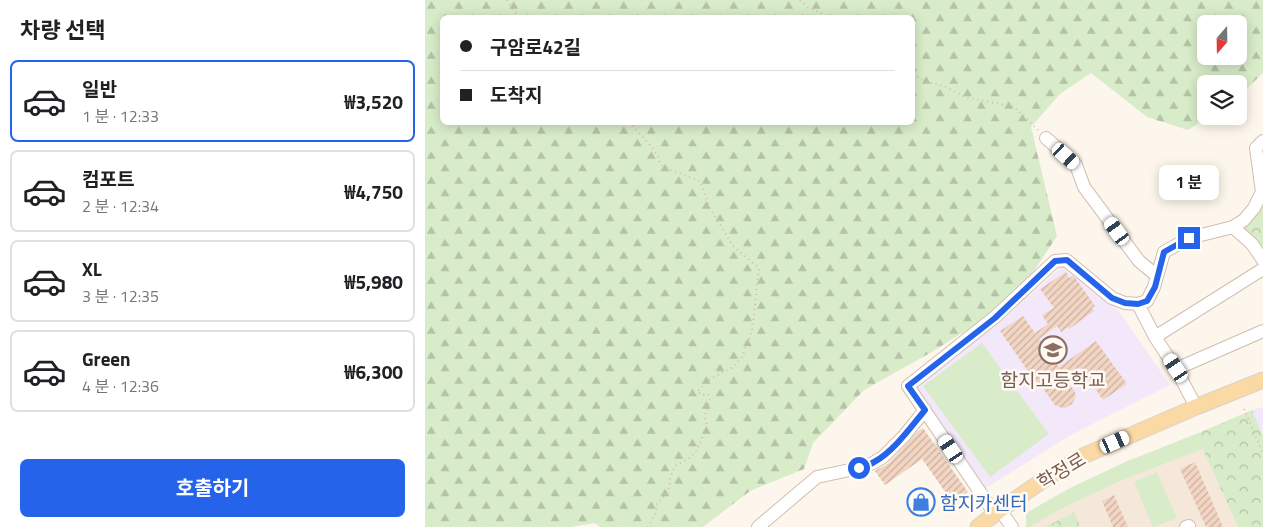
<!DOCTYPE html>
<html lang="ko">
<meta charset="utf-8">
<style>
:root{--surface:#fff;--page:#f2f2f2;--text:#202124;--muted:#757577;--line:#e0e0e0;--accent:#2563eb}
body{margin:0;font-family:"Titillium Web","Noto Sans KR",sans-serif;background:var(--page);color:var(--text);height:100vh;display:flex;flex-direction:column;font-size:19px;white-space:nowrap}
*{box-sizing:border-box;margin:0}
p{font-size:16px;color:var(--muted)}
.icon{flex:none;width:28px;height:28px;fill:none;stroke:currentColor;stroke-width:2;stroke-linecap:round;stroke-linejoin:round}
.map{position:relative;flex:1;overflow:hidden}
.sheet{display:flex;flex-direction:column;background:var(--surface);width:425px}
.sheet>*{flex:none}
.guide{position:absolute;left:15px;top:15px;width:475px;height:110px;border-radius:8px;box-shadow:0 2px 12px #0003;display:grid;align-content:center;height:110px;padding:0 20px;background:var(--surface)}
.needle{width:32px;rotate:200deg}
.fabs{position:absolute;left:772px;top:15px;display:grid;gap:10px}
.fabs a{display:grid;place-items:center;width:50px;height:50px;border-radius:8px;background:var(--surface);box-shadow:0 2px 12px #0003;font-size:25px}
.end{position:absolute;width:22px;height:22px;margin:-11px;border:6px solid #2563eb;background:#fff;box-shadow:0 0 0 2px #fff}
.from{border-radius:50%}
.bubble{position:absolute;height:35px;border-radius:8px;background:var(--surface);box-shadow:0 2px 12px #0003;font-size:16px;font-weight:700;line-height:35px;text-align:center}
.car{position:absolute;width:15px;height:30px;margin:-15px -8px;border-radius:6px;box-shadow:0 0 4px 1px #0007;background:linear-gradient(#fff 24%,#345 0 40%,#fff 0 76%,#345 0 86%,#fff 0)}
.guide b{display:flex;align-items:center;gap:18px;height:48px;font-size:19px}
.guide b+b{border-top:1px solid var(--line)}
.guide i{width:12px;height:12px;background:var(--text)}
ul{padding:0;list-style:none}
li{display:flex;align-items:center;gap:15px;height:82px;margin:0 10px 8px;padding:0 10px;border:2px solid var(--line);border-radius:8px}
li div{flex:1}
li b{display:block;font-size:19px}
li em{font-style:normal;font-weight:700}
li.active{border-color:var(--accent)}
li>.icon{width:45px;height:45px;stroke-width:1.5}
h2{padding:0 20px;font-size:22px;line-height:60px}
.cta{display:flex;gap:10px;margin-top:auto;padding:10px 20px}
.cta a{flex:1;height:58px;border-radius:8px;background:var(--accent);color:#fff;font-size:20px;font-weight:700;line-height:58px;text-align:center}
main{display:flex;flex:1;min-height:0}
.map>svg:first-child{display:block}
</style>
<main>
<section class="sheet">
<h2>차량 선택</h2>
<ul>
<li class="active"><svg class="icon" aria-label="car" viewBox="0 0 24 24"><path d="M5 17H2v-5l4-1 3-4h7l3 4 3 1v5h-3M9 17h6M6 11h13"/><circle cx="7" cy="17" r="2"/><circle cx="17" cy="17" r="2"/></svg><div><b>일반</b><p>1 분 · 12:33</p></div><em>₩3,520</em></li>
<li><svg class="icon" aria-label="car" viewBox="0 0 24 24"><path d="M5 17H2v-5l4-1 3-4h7l3 4 3 1v5h-3M9 17h6M6 11h13"/><circle cx="7" cy="17" r="2"/><circle cx="17" cy="17" r="2"/></svg><div><b>컴포트</b><p>2 분 · 12:34</p></div><em>₩4,750</em></li>
<li><svg class="icon" aria-label="car" viewBox="0 0 24 24"><path d="M5 17H2v-5l4-1 3-4h7l3 4 3 1v5h-3M9 17h6M6 11h13"/><circle cx="7" cy="17" r="2"/><circle cx="17" cy="17" r="2"/></svg><div><b>XL</b><p>3 분 · 12:35</p></div><em>₩5,980</em></li>
<li><svg class="icon" aria-label="car" viewBox="0 0 24 24"><path d="M5 17H2v-5l4-1 3-4h7l3 4 3 1v5h-3M9 17h6M6 11h13"/><circle cx="7" cy="17" r="2"/><circle cx="17" cy="17" r="2"/></svg><div><b>Green</b><p>4 분 · 12:36</p></div><em>₩6,300</em></li>
</ul>
<div class="cta"><a>호출하기</a></div>
</section>
<div class="map">
<svg width="838" height="527" viewBox="0 0 838 527">
<defs>
<pattern id="forest-firs" width="22" height="20" patternUnits="userSpaceOnUse" patternTransform="scale(1.25)"><rect width="22" height="20" fill="#d8ecc9"/><path d="M5 1l3.5 6h-7zM16 11l3.5 6h-7z" fill="#b4c2a5"/></pattern>
<pattern id="park-crowns" width="20" height="18" patternUnits="userSpaceOnUse" patternTransform="scale(1.25)"><rect width="20" height="18" fill="#d8ecc9"/><path d="M2 6a3 3 0 1 1 6 0M12 15a3 3 0 1 1 6 0" fill="none" stroke="#b4c2a5"/></pattern>
<pattern id="building-hatch" width="6" height="6" patternUnits="userSpaceOnUse" patternTransform="scale(1.25)"><rect width="6" height="6" fill="#f3d5c3"/><path d="M-1 1l2-2M0 6l6-6M5 7l2-2" fill="none" stroke="#cab0a1"/></pattern>
</defs>
<rect width="100%" height="100%" fill="#fdf6ec"/>
<path fill="#f5e8da" d="M778,449L813,527H605L638,508L693,482Z"/>
<path fill="#f3e8fa" d="M642,262L693,310L745,385L644,436L561,488L487,385L583,315Z
M838,407V436L827,410Z"/>
<path fill="#d8ecc9" d="M557,343L624,434L565,477L498,386Z
M771,434L778,449L693,482L638,508L605,527H601V513L645,488L700,462Z
M732,472L752,518L728,527L709,482Z"/>
<path fill="url(#forest-firs)" fill-rule="evenodd" d="M0,0H838V73L814,96V84H781V116H784L763,130L722,117L666,73L635,94L606,127L632,236L607,274L576,309L505,353L439,390L388,443L379,469L325,491L278,527H175L170,523L146,527H0ZM18,18H488V122H18ZM781,24H814V56H781Z"/>
<path fill="url(#park-crowns)" d="M838,146V246L834,247L811,226L837,192L833,150Z
M827,410L838,436V527H813L771,434Z
M650,512L655,527H620Z"/>
<path fill="url(#building-hatch)" d="M641,272L644,278L648,276L651,279L670,306L667,308L669,311L644,329L643,327L636,332L632,326L614,339L634,367L671,341L702,384L678,400L655,367L640,378L650,392L651,396L647,404L640,408H637L630,405L617,387V388L613,383L612,384L575,331L598,316L610,333L623,324L617,315L629,308L615,289Z
M498,428L543,492L528,503L497,459L460,485L450,471L464,463L492,432Z
M770,462L798,527H781L755,469Z
M495,487L508,504L495,513L483,496Z
M689,495L703,527H688L677,501Z"/>
<g fill="none" stroke-linecap="round" stroke-linejoin="round">
<g stroke="#d1beb0" stroke-width="14">
<path id="minor" d="M621,138L651,165L659,187L714,261L732,276
M808,227L819,220L829,208L837,192L831,148L838,141
M713,304L722,301L729,287L739,252L764,238L808,227L827,244L838,260
M730,337L838,269
M751,369L838,331
M575,510L587,527
M570,514L483,386L570,317L630,261L641,260L687,298L700,303L713,304L730,337L751,369L771,407
M333,527L392,477L434,468L448,463L458,457L479,436L500,410
M761,527L764,526"/>
</g>
<g stroke="#dad1cd" stroke-width="17">
<path id="major" d="M553,527L575,510L617,481L658,456L771,407L838,380"/>
</g>
<path stroke="#d9b8a5" stroke-width="2" stroke-dasharray="1 4" stroke-linecap="butt" d="M82,0L84,4L95,18
M375,0L383,7L405,18
M488,74L499,81L519,86L540,97L589,107L614,131
M204,122L226,146L233,156L235,164L241,168L275,181L285,208L308,246L334,268L327,331L317,357L307,368L285,379L272,392L278,395L283,394L285,400L281,411L280,418L282,426L271,452L263,459L250,466L245,478V485L241,494L232,503L231,513L223,527
M819,409L838,453"/>
<use href="#minor" stroke="#fff" stroke-width="12"/>
<use href="#major" stroke="#fbd9a5" stroke-width="15"/>
</g>
<g fill="none" stroke-linecap="round" stroke-linejoin="round">
<path stroke="#2563eb" stroke-width="6" d="M434,468C439,466 445,465 449,462C468,452 486,427 500,410L483,386L570,318L630,261L642,260L687,298L700,303L713,304L722,301L730,287L739,252L764,238"/>
</g>
<defs>
<g id="school-ring" transform="scale(1.4375)"><circle r="9.5" fill="#fffaf3" stroke="#8d6e63" stroke-width="1.5"/><path d="M0-5L7-2L0 1L-7-2ZM-4 1L0 2.5L4 1V4Q0 6-4 4Z" fill="#8d6e63"/></g>
<g id="shop-ring" transform="scale(1.4375)"><circle r="9.5" fill="#fffaf3" stroke="#3f7fe0" stroke-width="1.5"/><path d="M-5-2.5h2.3a2.7 3.5 0 0 1 5.4 0H5L5.5 6h-11ZM-1.5-2.5h3a1.5 2.3 0 0 0-3 0Z" fill="#3f7fe0"/></g>
</defs>
<g fill-rule="evenodd">
<use href="#school-ring" x="628" y="350"/>
<use href="#shop-ring" x="496" y="502"/>
</g>
<g text-anchor="middle" dominant-baseline="central" stroke-width="5" stroke-linejoin="round" paint-order="stroke">
<g font-size="19" fill="#785e54" stroke="#fffaf3">
<text x="628" y="379">함지고등학교</text>
</g>
<g font-size="19" fill="#7a5c4d" stroke="#fffaf3">
<text transform="translate(636 470) rotate(-31)">학정로</text>
</g>
<g font-size="19" fill="#366cbe" stroke="#fffaf3" text-anchor="start">
<text x="515" y="502">함지카센터</text>
</g>
</g>
</svg>
<div class="fabs">
<a><svg class="needle" viewBox="-14 -14 28 28"><path d="M0-13l5 13h-10z" fill="#e53935"/><path d="M0 13l5-13h-10z" fill="#757577"/></svg></a>
<a><svg class="icon" aria-label="layers" viewBox="0 0 24 24"><path d="M12 4l9 5-9 5-9-5zM3 14l9 5 9-5"/></svg></a>
</div>
<i class="end from" style="left:434px;top:468px"></i>
<i class="end" style="left:764px;top:238px"></i>
<div class="bubble" style="left:734px;top:165px;width:60px">1 분</div>
<i class="car" style="left:641px;top:156px;rotate:132deg"></i>
<i class="car" style="left:692px;top:231px;rotate:324deg"></i>
<i class="car" style="left:751px;top:368px;rotate:327deg"></i>
<i class="car" style="left:690px;top:442px;rotate:66deg"></i>
<i class="car" style="left:526px;top:449px;rotate:326deg"></i>
<div class="guide">
<b><i class="from"></i>구암로42길</b>
<b><i></i>도착지</b>
</div>
</div>
</main>
